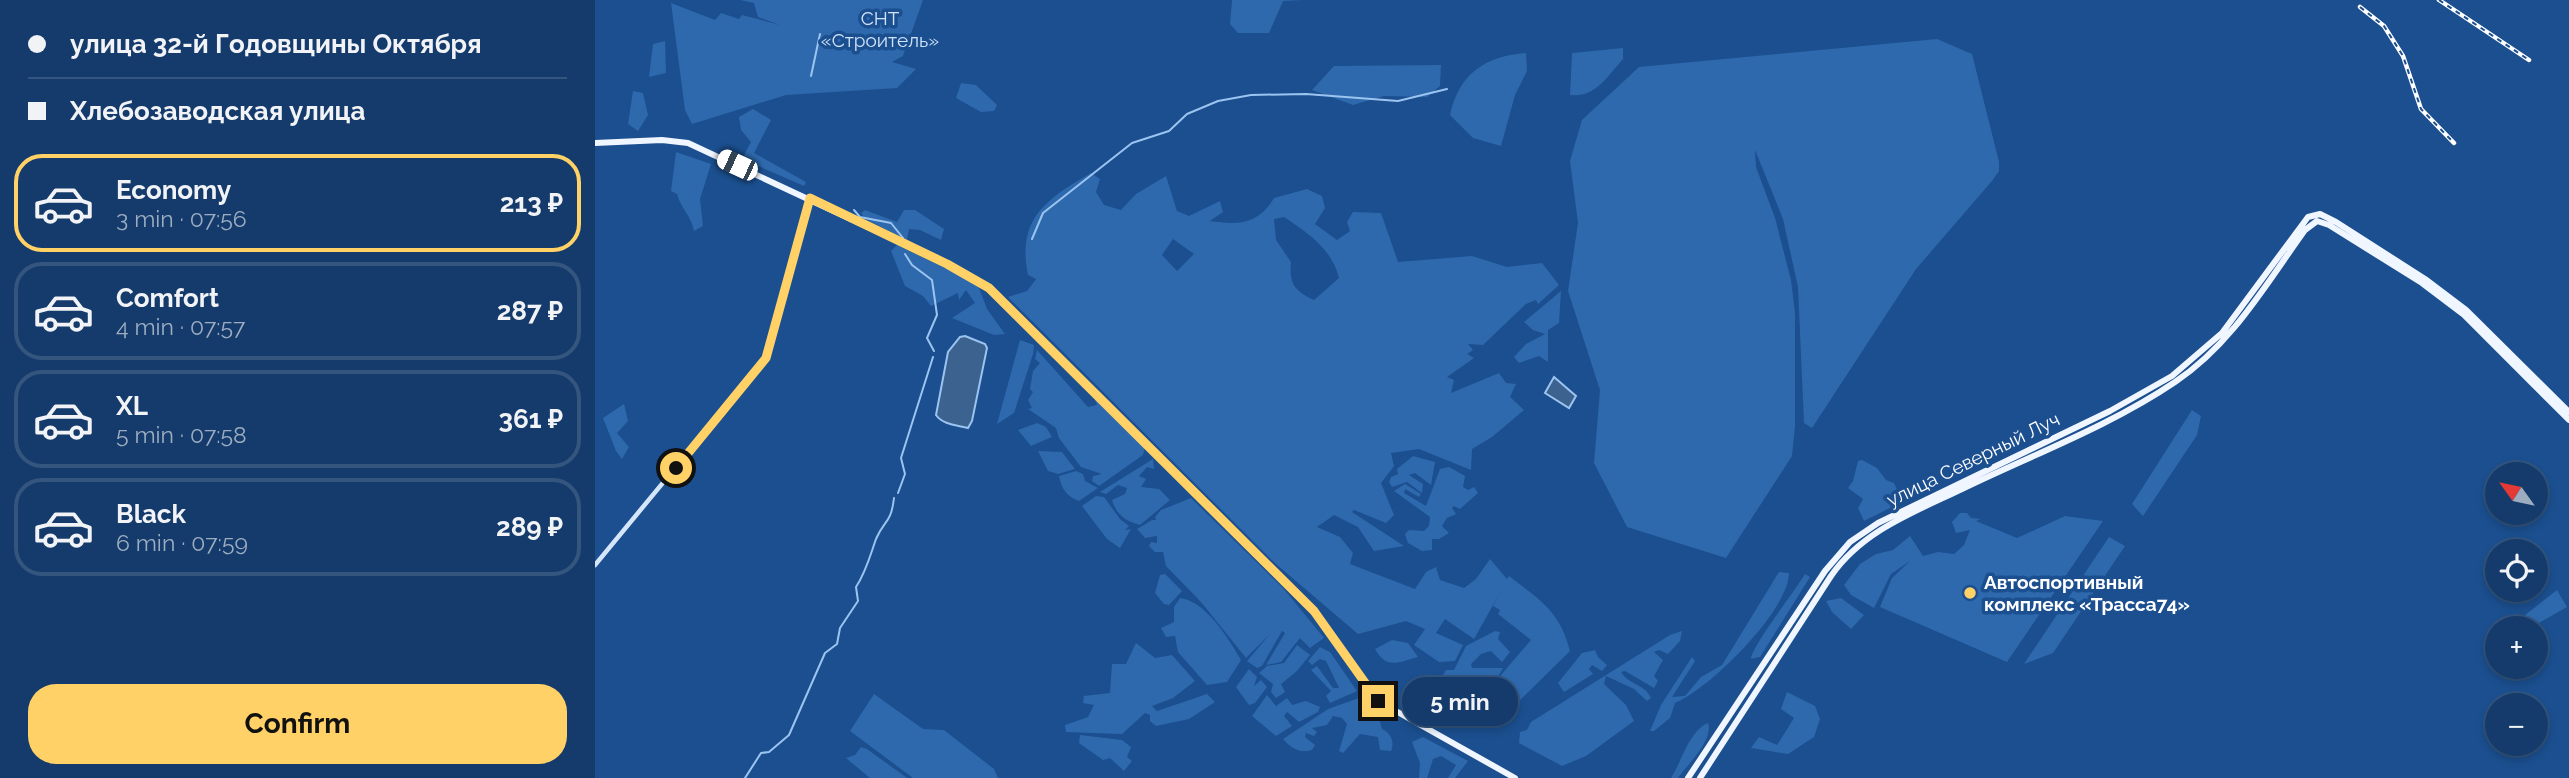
<!DOCTYPE html>
<meta charset="utf-8">
<style>
:root{--surface:#143b6b;--page:#214673;--text:#f1f3f6;--muted:#9dadc1;--line:#33557e;--accent:#ffd166}
body{margin:0;font-family:Raleway,sans-serif;background:var(--page);color:var(--text);height:100vh;display:flex;flex-direction:column;font-size:26px;white-space:nowrap}
*{box-sizing:border-box;margin:0}
p{font-size:23px;color:var(--muted)}
.icon{flex:none;width:38px;height:38px;fill:none;stroke:currentColor;stroke-width:2;stroke-linecap:round;stroke-linejoin:round}
.map{position:relative;flex:1;overflow:hidden}
.panel{display:flex;flex-direction:column;background:var(--surface);width:595px}
.panel>*{flex:none}
.guide{display:grid;align-content:center;height:154px;padding:0 28px;background:var(--surface)}
.needle{width:46px;rotate:303deg}
.buttons{position:absolute;left:1890px;top:462px;display:grid;gap:14px}
.buttons a{display:grid;place-items:center;width:63px;height:63px;border-radius:50%;background:var(--surface);box-shadow:0 4px 10px #0003,0 0 0 2px var(--line);font-size:35px}
.end{position:absolute;width:32px;height:32px;margin:-16px;border:9px solid #ffd166;background:#111;box-shadow:0 0 0 4px #111}
.from{border-radius:50%}
.bubble{position:absolute;height:49px;border-radius:24px;background:var(--surface);box-shadow:0 4px 10px #0003,0 0 0 2px var(--line);font-size:23px;font-weight:700;line-height:49px;text-align:center}
.car{position:absolute;width:21px;height:42px;margin:-21px -10px;border-radius:9px;box-shadow:0 0 5px 2px #0007;background:linear-gradient(#fff 24%,#345 0 40%,#fff 0 76%,#345 0 86%,#fff 0)}
.guide b{display:flex;align-items:center;gap:24px;height:66px;font-size:26px}
.guide b+b{border-top:2px solid var(--line)}
.guide i{width:18px;height:18px;background:var(--text)}
ul{padding:0;list-style:none}
li{display:flex;align-items:center;gap:21px;height:98px;margin:0 14px 10px;padding:0 14px;border:4px solid var(--line);border-radius:28px}
li div{flex:1}
li b{display:block;font-size:26px}
li em{font-style:normal;font-weight:700}
li.on{border-color:var(--accent)}
li>.icon{width:63px;height:63px;stroke-width:1.5}
.cta{display:flex;gap:14px;margin-top:auto;padding:14px 28px}
.cta a{flex:1;height:80px;border-radius:28px;background:var(--accent);color:#111;font-size:28px;font-weight:700;line-height:80px;text-align:center}
main{display:flex;flex:1;min-height:0}
.map>svg:first-child{display:block}
</style>
<main>
<section class="panel">
<div class="guide">
<b><i class="from"></i>улица 32-й Годовщины Октября</b>
<b><i></i>Хлебозаводская улица</b>
</div>
<ul>
<li class="on"><svg class="icon" aria-label="car" viewBox="0 0 24 24"><path d="M5 17H2v-5l4-1 3-4h7l3 4 3 1v5h-3M9 17h6M6 11h13"/><circle cx="7" cy="17" r="2"/><circle cx="17" cy="17" r="2"/></svg><div><b>Economy</b><p>3 min · 07:56</p></div><em>213 ₽</em></li>
<li><svg class="icon" aria-label="car" viewBox="0 0 24 24"><path d="M5 17H2v-5l4-1 3-4h7l3 4 3 1v5h-3M9 17h6M6 11h13"/><circle cx="7" cy="17" r="2"/><circle cx="17" cy="17" r="2"/></svg><div><b>Comfort</b><p>4 min · 07:57</p></div><em>287 ₽</em></li>
<li><svg class="icon" aria-label="car" viewBox="0 0 24 24"><path d="M5 17H2v-5l4-1 3-4h7l3 4 3 1v5h-3M9 17h6M6 11h13"/><circle cx="7" cy="17" r="2"/><circle cx="17" cy="17" r="2"/></svg><div><b>XL</b><p>5 min · 07:58</p></div><em>361 ₽</em></li>
<li><svg class="icon" aria-label="car" viewBox="0 0 24 24"><path d="M5 17H2v-5l4-1 3-4h7l3 4 3 1v5h-3M9 17h6M6 11h13"/><circle cx="7" cy="17" r="2"/><circle cx="17" cy="17" r="2"/></svg><div><b>Black</b><p>6 min · 07:59</p></div><em>289 ₽</em></li>
</ul>
<div class="cta"><a>Confirm</a></div>
</section>
<div class="map">
<svg width="1974" height="778" viewBox="0 0 1974 778">
<rect width="100%" height="100%" fill="#1b4f8f"/>
<path fill="#2e69ad" fill-rule="evenodd" d="M145,0H328L308,56L297,62L321,69L302,88L191,95L97,124L90,110L76,3L120,20L126,13L144,19L147,15L185,25L163,17L159,3Z
M637,0H709L688,1L674,33H643L635,24Z
M1342,39L1377,54L1404,162V171L1397,181L1321,269L1217,428L1209,423L1203,287L1188,219L1160,150L1161,167L1180,218L1196,280L1200,313V426L1197,456L1131,558L1032,527L999,463L1005,390L973,291L983,223L975,161L987,120L1044,67Z
M70,41L71,73L54,77L58,44Z
M1028,48V59C1012,77 1000,98 975,95L977,53Z
M931,53L932,71L920,95L906,146L878,138L855,115C864,73 891,56 931,53Z
M846,65L845,86L832,97L789,96L758,105L717,90L739,66Z
M366,83L381,85L402,105L399,111L386,112L361,98Z
M38,91L48,93L53,115L43,131L33,124Z
M158,109L176,120L159,153L211,182L209,186L147,159L156,142L146,130L144,117Z
M81,152L116,164L105,199L108,226L99,231C96,215 86,209 82,194L76,191Z
M496,173L505,179L501,192L509,205L526,210L541,194L571,176L582,211L594,216L625,201L628,212L615,221C642,225 663,225 679,198L712,189L727,196L730,208L720,224L742,240L755,231L752,222L758,212L786,213L803,262L877,256L912,267L947,263L964,285L943,304L941,300L931,304L888,345L873,344L878,350L872,354L879,358L852,377L859,380L856,393L904,373L911,383L921,384L915,397L929,410L897,437L877,449L876,470L824,449L796,453L799,466L786,483L799,515L791,523L759,510L757,512L809,546L779,551L763,527L739,515L722,527L745,537L758,553L755,564L820,589L831,572L841,567L845,580L869,588L881,579L895,559L912,579L914,576C945,600 965,611 975,651L918,707L895,688L893,691L865,680L850,706L833,691L823,694L821,687L823,684L841,686L842,679L847,677L851,670H859L871,646L900,631L905,632L903,639L915,652L907,662L896,651L886,654L876,664L877,668H908L900,682L936,640L903,614L905,610L898,606L906,591L879,639L850,619L841,633L868,645L860,661L844,662L819,645L830,629L811,621L763,634L681,564L413,297L432,291L441,279L433,275C421,218 453,198 496,173ZM689,217C713,233 737,249 744,278L719,300C699,290 694,284 696,262L681,240L679,219ZM578,239L599,254L582,271L567,255Z
M270,210L302,222L309,210H320L349,229L346,240L325,230L314,229L312,240L270,219L266,213Z
M302,245L370,278L384,288L392,309L410,334L399,335L357,318L380,303L371,290L364,300L363,293L336,306L328,296L310,286L296,251Z
M966,291L964,323L953,330V362L944,356L924,363L919,357L931,344L950,334L938,330L929,322Z
M425,340L439,345L438,354L419,413L402,424Z
M442,350L493,407L502,405L499,397L550,447L548,455L504,486L497,481L498,476L507,474L486,467L464,438L461,428L433,409L437,408L433,400L438,392L435,389L438,371L445,363L440,359Z
M29,404L33,421L22,433L34,447L27,459L21,451L8,418Z
M1597,410L1606,416L1602,435L1548,516L1537,504Z
M442,423L451,427L457,437L436,446L423,430Z
M443,451L467,452L480,469L463,474L453,471Z
M818,456L840,462L836,485L820,473L814,475L828,484L827,493L812,482L797,487L794,482L796,477L803,474L802,469Z
M558,459L559,469L552,467L544,476L551,479L546,487L564,489L575,500L545,525C531,521 522,516 517,500L530,494L532,488L523,485L511,494L505,492Z
M1267,460L1282,468L1291,480L1299,483L1305,496H1312L1311,500L1269,521L1263,508L1268,499L1253,488L1258,481L1263,461Z
M854,467L870,476L868,487L873,490L879,487L883,493L865,509L859,506L857,508L861,514L852,518L847,526L854,533L844,539H837V550L827,551L813,543L810,534L814,530L829,531L834,526L835,517L799,491L810,484L826,494L824,497L810,489L809,493L831,506L845,469Z
M481,471L488,474L490,481L503,488L484,501C472,497 466,488 464,476Z
M501,496L509,497L525,519L534,526L530,530L536,529L525,548L512,539L487,506Z
M596,498L688,588L729,638L715,648L705,638L686,662L671,665L690,633L687,631L667,666L662,668L652,661L675,634L651,658L606,602L571,566L568,552H560L554,546L556,542L562,543V536L550,538L542,529L557,520H561L560,517L566,510Z
M1365,513H1372L1376,518L1386,519L1381,521L1422,538L1470,516L1508,521L1412,662L1285,607L1297,578L1315,561L1296,574L1279,608L1256,595L1249,585L1265,564L1281,554L1298,550L1315,536L1328,556L1343,552L1359,554L1369,545L1375,530L1361,533L1357,522Z
M1514,537L1530,546L1458,653L1429,664Z
M1184,572L1194,573C1194,610 1115,689 1080,703L1075,718L1059,731H1055L1066,705L1097,657L1100,661L1077,697L1090,696L1106,677L1127,665Z
M570,574L587,591L574,605L569,604L560,593L565,575Z
M1210,574L1215,577L1165,657L1156,659C1156,647 1200,591 1210,574Z
M1962,590L1972,607L1942,624L1925,619Z
M585,598C611,601 634,639 646,660L632,682L612,685L583,652L580,636L571,637L566,628L579,622V607Z
M1246,598L1269,615L1256,629L1237,612L1231,601Z
M1087,631L1085,641L1073,654L1064,650L1059,652L1068,660L1059,676L1063,681L1059,688L1030,671L1026,672C1034,685 1050,684 1056,698L1052,701L1039,689L1011,676L1009,684L1031,705L1039,721L991,756L967,766L924,743L925,732L932,730L936,722L1075,635Z
M797,640L813,643L823,657C802,663 791,669 780,649Z
M541,643L560,658L577,655L600,681L578,698L557,706L562,711L612,694L620,702L594,719L561,726L555,721V715L550,713L527,734L471,732L470,725L493,717L499,705L488,703L489,696L515,693L517,664H531Z
M702,645L715,655L702,671L686,684L690,692L681,698L676,692L678,684L664,673L672,666L689,663Z
M725,647L735,652L762,691L735,703L731,696L736,691L716,670L722,666L738,688H744L731,661L725,659L717,665L713,661Z
M1000,650L1003,657L1012,665L1007,671L997,665L994,669L998,674L969,692L963,683L987,653Z
M654,669L662,677L659,686L666,680L672,687L660,703L654,705L641,687Z
M1192,692L1220,706L1225,719L1219,737L1193,754L1156,748L1164,737L1182,745L1199,718L1186,709Z
M279,694L328,729L349,730L399,769L403,778H318L255,731Z
M672,695L681,706L692,698L697,705L711,701L725,707L723,712L704,722L692,712L689,716L697,726L681,736L657,716Z
M870,695L878,702L904,698L910,704L899,722L886,710L866,718L853,705L858,696Z
M764,698L783,715L787,729C796,733 800,742 796,751L785,750L783,737L765,734L748,753L744,751L752,724L747,718L738,716L732,725L717,728L722,732L719,736L711,733L710,737L720,745L717,750C705,754 696,748 688,739L733,709Z
M1113,723C1119,740 1092,765 1083,778H1076C1087,761 1094,731 1113,723Z
M485,735L527,740L536,747L532,757L537,761L529,771L515,758L508,760L484,743Z
M828,737L873,761L860,778H853L861,765L846,756L838,759L832,778H824L825,763L817,742Z
M266,747L272,749L312,778H275L251,758L260,755Z"/>
<path fill="#3c6290" stroke="#9cc4f0" stroke-width="2" d="M370,336L390,344L392,348L377,421L373,428C362,425 348,425 341,415L353,352L365,337Z
M959,377L981,396L974,408L950,393Z"/>
<g fill="none" stroke-linecap="round" stroke-linejoin="round">
<path stroke="#9cc4f0" stroke-width="2" d="M216,76L225,34
M259,210L265,217L296,223L308,238
M437,239L448,213L537,143L574,131L592,114L623,101L656,95L711,94L803,101L852,89
M310,254L317,265L337,280L342,315L332,338L339,351
M303,493L310,474L306,458L338,357
M150,778L166,753L174,752L194,735L230,653L242,644L245,628L263,601L261,587C271,572 275,556 281,539C289,520 296,524 299,498"/>
<path stroke="#d6e6fa" stroke-width="4.5" d="M0,565L171,358L214,200"/>
<path stroke="#f0f6ff" stroke-width="6" d="M0,143L67,140L93,143L352,264L394,288L719,612L783,701L920,778
M1093,778L1230,571L1255,542L1283,523L1515,411L1577,376L1627,333L1713,217L1725,214L1741,222L1830,279L1871,310L1974,412
M1105,778L1236,576C1267,531 1319,512 1367,489C1437,455 1515,426 1580,382C1637,344 1671,284 1710,230L1722,221L1734,225L1827,283L1868,314L1974,420"/>
<g stroke="#fff" stroke-width="4.5">
<path id="rail" d="M1844,0L1934,60
M1765,7L1789,26L1808,56L1826,109L1859,143"/>
</g>
<use href="#rail" stroke="#1b4f8f" stroke-width="2" stroke-dasharray="5" stroke-linecap="butt"/>
</g>
<g fill="none" stroke-linecap="round" stroke-linejoin="round">
<path stroke="#ffd166" stroke-width="9" d="M81,468L171,358L215,198L352,264L394,288L719,611L783,701"/>
</g>
<circle fill="#ffd166" stroke="#1b4f8f" stroke-width="2.5" cx="1375" cy="593" r="7"/>
<g text-anchor="middle" dominant-baseline="central" stroke-width="7" stroke-linejoin="round" paint-order="stroke">
<g font-size="19" fill="#cfe3fa" stroke="#1b4f8f">
<text x="285" y="18">СНТ<tspan x="285" dy="22">«Строитель»</tspan></text>
</g>
<g font-size="19" fill="#fff" stroke="#1b4f8f">
<text transform="translate(1378 459) rotate(-26)">улица Северный Луч</text>
</g>
<g font-size="19" font-weight="bold" fill="#fff" stroke="#1b4f8f" text-anchor="start">
<text x="1389" y="582">Автоспортивный<tspan x="1389" dy="22">комплекс «Трасса74»</tspan></text>
</g>
</g>
</svg>
<div class="buttons">
<a><svg class="needle" viewBox="-14 -14 28 28"><path d="M0-13l5 13h-10z" fill="#e53935"/><path d="M0 13l5-13h-10z" fill="#9dadc1"/></svg></a>
<a><svg class="icon" aria-label="locate" viewBox="0 0 24 24"><circle cx="12" cy="12" r="6"/><path d="M12 2v4M12 18v4M2 12h4M18 12h4"/></svg></a>
<a>+</a>
<a>−</a>
</div>
<i class="end from" style="left:81px;top:468px"></i>
<i class="end" style="left:783px;top:701px"></i>
<div class="bubble" style="left:807px;top:677px;width:116px">5 min</div>
<i class="car" style="left:142px;top:165px;rotate:295deg"></i>
</div>
</main>
